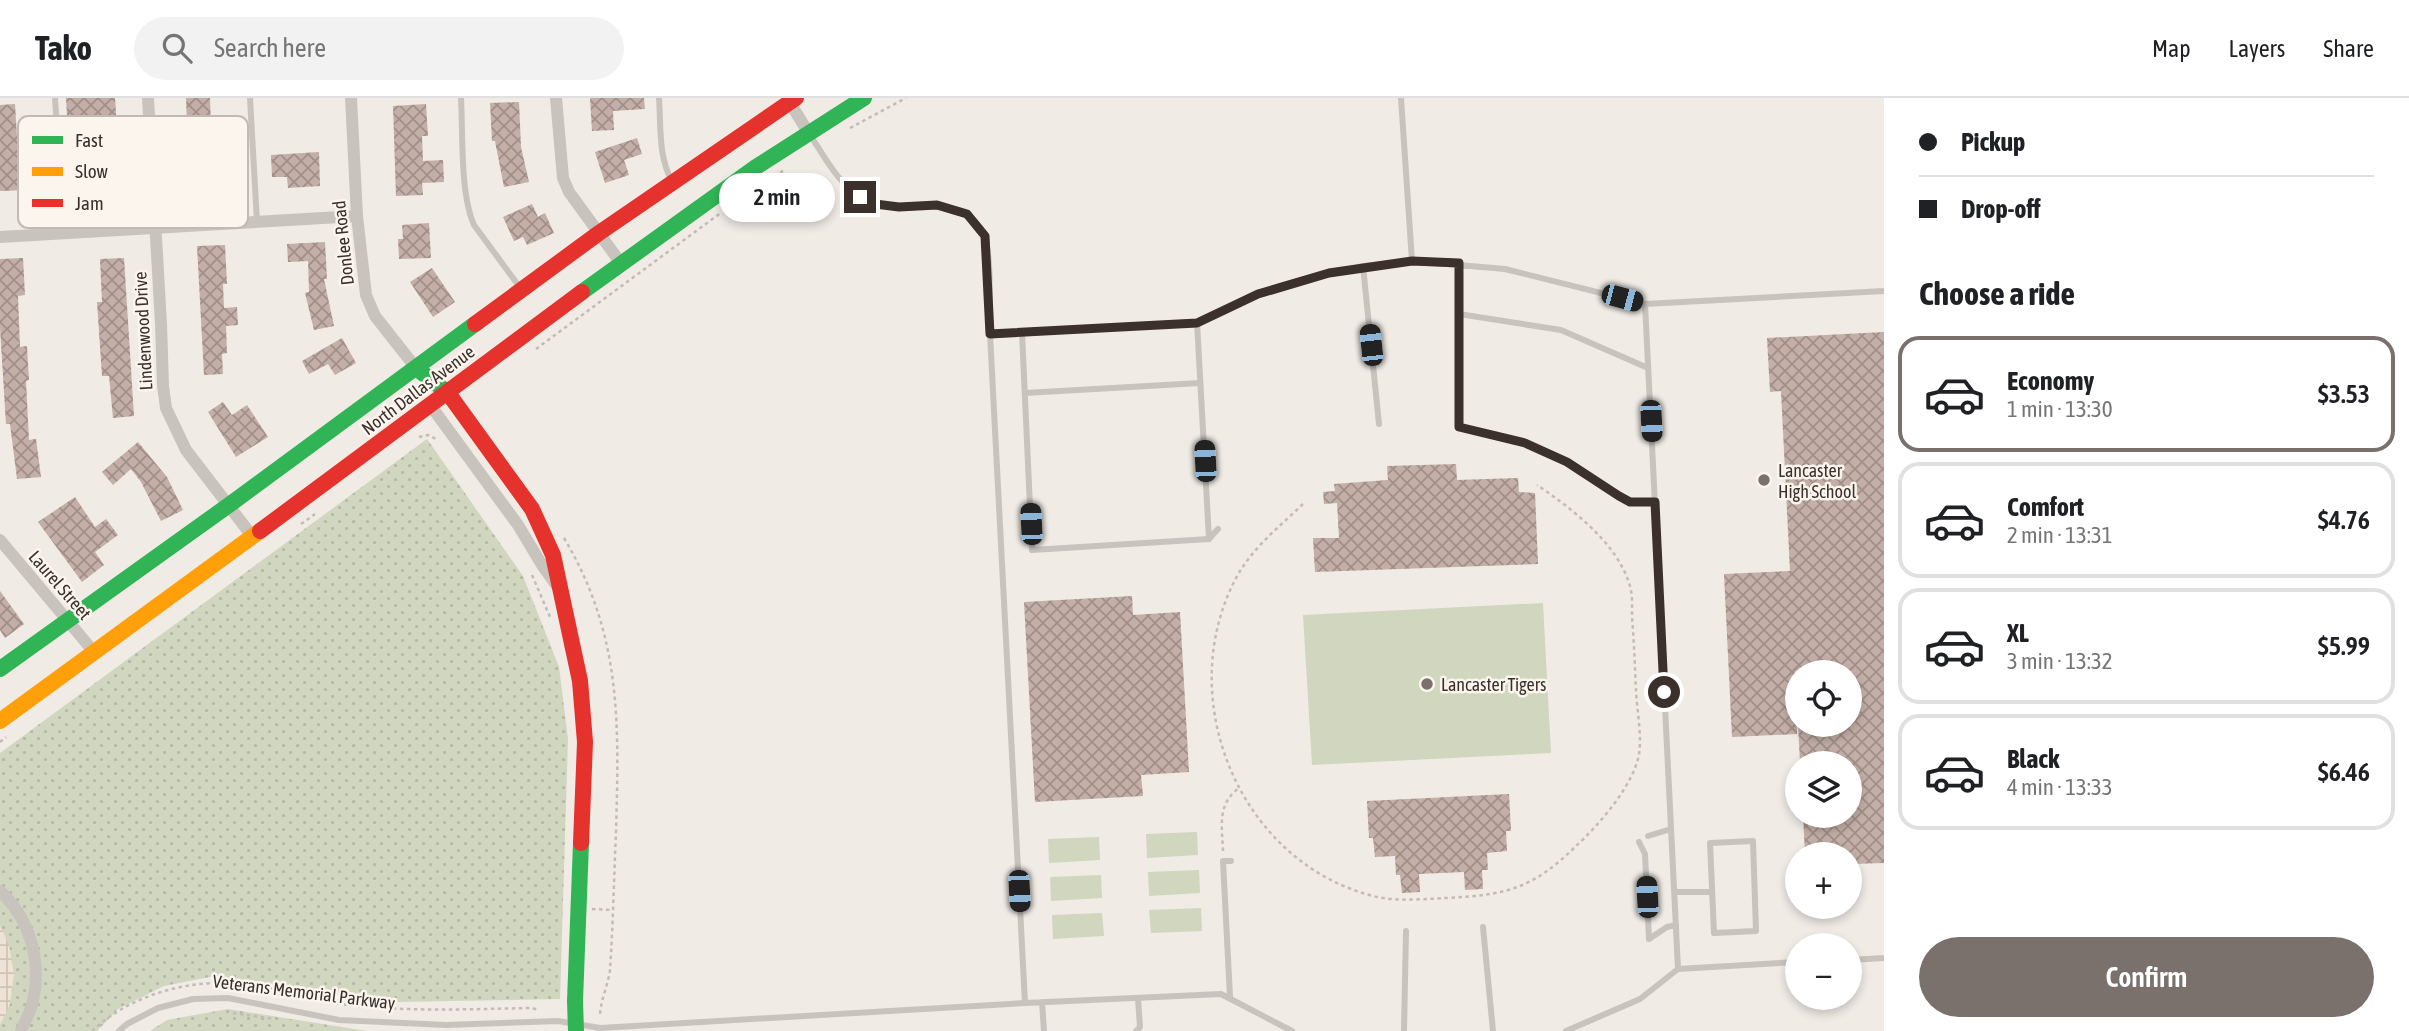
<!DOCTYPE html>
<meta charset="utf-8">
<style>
:root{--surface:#fff;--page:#f2f2f2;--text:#202124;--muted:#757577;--line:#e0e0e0;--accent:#7a716c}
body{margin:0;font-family:"Asap Condensed",sans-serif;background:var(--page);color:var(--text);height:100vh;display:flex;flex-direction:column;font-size:26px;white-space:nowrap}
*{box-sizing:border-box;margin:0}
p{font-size:23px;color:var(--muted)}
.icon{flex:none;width:38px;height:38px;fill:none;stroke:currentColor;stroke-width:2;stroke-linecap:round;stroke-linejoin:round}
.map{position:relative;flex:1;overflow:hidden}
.drawer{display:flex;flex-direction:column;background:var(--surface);width:525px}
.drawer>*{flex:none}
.top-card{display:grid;align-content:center;height:154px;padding:0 35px;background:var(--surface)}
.fabs{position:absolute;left:1785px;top:562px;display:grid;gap:14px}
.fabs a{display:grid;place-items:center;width:77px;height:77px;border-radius:50%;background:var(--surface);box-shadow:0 4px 10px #0003;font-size:35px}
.end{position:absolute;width:32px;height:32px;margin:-16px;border:9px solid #3b302b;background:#fff;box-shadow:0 0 0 4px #fff}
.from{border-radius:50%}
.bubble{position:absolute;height:49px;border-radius:24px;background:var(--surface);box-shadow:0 4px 10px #0003;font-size:23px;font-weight:600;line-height:49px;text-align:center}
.car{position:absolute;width:21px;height:42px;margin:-21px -10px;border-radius:9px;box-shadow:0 0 5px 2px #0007;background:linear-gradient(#222 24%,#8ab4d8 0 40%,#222 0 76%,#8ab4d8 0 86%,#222 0)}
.top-card b{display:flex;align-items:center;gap:24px;height:66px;font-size:26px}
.top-card b+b{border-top:2px solid var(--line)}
.top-card i{width:18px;height:18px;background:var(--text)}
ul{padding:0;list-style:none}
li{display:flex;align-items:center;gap:21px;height:116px;margin:0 14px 10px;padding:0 21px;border:4px solid var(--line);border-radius:21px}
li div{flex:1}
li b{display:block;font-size:26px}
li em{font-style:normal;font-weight:600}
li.on{border-color:var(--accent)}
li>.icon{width:63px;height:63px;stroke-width:1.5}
h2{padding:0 35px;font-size:32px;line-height:84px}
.primary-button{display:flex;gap:14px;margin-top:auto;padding:14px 35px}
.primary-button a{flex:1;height:80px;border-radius:42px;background:var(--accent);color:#fff;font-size:28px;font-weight:600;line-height:80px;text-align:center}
header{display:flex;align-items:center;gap:42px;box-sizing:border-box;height:98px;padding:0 35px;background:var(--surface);border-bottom:2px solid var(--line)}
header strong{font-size:33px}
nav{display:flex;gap:38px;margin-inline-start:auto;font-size:24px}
.search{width:490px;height:63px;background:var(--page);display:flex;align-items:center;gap:18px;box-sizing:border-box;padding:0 24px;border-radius:38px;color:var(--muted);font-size:26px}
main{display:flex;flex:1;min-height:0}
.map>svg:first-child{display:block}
</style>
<header>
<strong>Tako</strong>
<div class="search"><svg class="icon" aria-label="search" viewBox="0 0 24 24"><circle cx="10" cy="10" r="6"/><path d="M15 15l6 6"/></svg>Search here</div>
<nav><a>Map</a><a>Layers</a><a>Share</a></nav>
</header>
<main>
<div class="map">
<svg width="1884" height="933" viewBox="0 0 1884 933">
<defs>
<pattern id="park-dots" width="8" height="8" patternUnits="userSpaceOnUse" patternTransform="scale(1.75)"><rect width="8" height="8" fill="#d1d6bf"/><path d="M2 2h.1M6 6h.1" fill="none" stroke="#b4b8a4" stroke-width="1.8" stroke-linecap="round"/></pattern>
<pattern id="plaza-grid" width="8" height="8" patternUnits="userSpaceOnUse" patternTransform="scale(1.75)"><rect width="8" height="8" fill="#eee3d5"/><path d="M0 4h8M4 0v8" fill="none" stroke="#cdc3b7"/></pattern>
<pattern id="building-cross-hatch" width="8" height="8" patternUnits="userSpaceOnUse" patternTransform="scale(1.75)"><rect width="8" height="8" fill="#c3afa7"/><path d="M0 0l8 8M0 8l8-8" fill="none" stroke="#a08f88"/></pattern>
</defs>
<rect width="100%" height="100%" fill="#f0ebe5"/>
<path fill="#d1d6bf" d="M1543,505L1551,655L1312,667L1303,517Z
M1197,734L1198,757L1147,760L1146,736Z
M1099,739L1100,762L1049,765L1048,741Z
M1199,772L1200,795L1149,798L1148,774Z
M1101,777L1102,800L1051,803L1050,779Z
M1201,810L1202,833L1151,835L1149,812Z
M1102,815L1104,838L1053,841L1052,817Z"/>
<path fill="url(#park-dots)" d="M427,341L523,478L559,569L568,641L560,901L395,904L215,878L164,888L118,911L97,933H0V655Z
M228,911L367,933H150L167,922Z"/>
<path fill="url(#plaza-grid)" d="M0,828L9,847L14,876L10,906L0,927Z"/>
<path fill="url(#building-cross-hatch)" d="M66,0H115L122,99L100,100L96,27H83V17L67,18Z
M186,0H210L211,26L187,27Z
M590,0H644L645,11L613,13L614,32L592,33Z
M519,4L521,49L529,84L504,89L495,43H492L490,5Z
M15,6L18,56H28L30,92L0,93V7Z
M426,6L428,38H422L423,63L443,62L444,84L422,85L423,97L396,98L393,8Z
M637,40L642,56L624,62L629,77L605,85L595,54Z
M319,54L320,88L288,90L287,79H272L271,57Z
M532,106L538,119L545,115L554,135L527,147L523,139L514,143L503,119Z
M429,125L431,160L399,161L398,141H403L402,127Z
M325,144L327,181H324L334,228L314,232L305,195L309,194L308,163L288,164L287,146Z
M225,147L227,186H223L224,210L237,209L238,227L226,228L227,255L222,256L223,276L204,277L197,148Z
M23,160L25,197L18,198L20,249L27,248L29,282L26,283L29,342L36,341L41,379L17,381L10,326H6L0,230V161Z
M124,160L134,318L113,320L109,278H102L97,204H102L100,161Z
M432,170L455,204L433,219L410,184Z
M1884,234V765L1850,766V756H1805L1803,718H1850V665H1800L1798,626H1850V574H1797V636L1732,639L1724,476L1790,473L1781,293L1770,294L1767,240Z
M342,240L356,265L335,277L328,266L309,276L302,263Z
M223,304L232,317L247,307L268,339L236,359L208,314Z
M138,344L167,379L183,412L161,423L141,384L131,371L113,387L102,374Z
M1456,366L1457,382L1518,380L1519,394L1535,395L1538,466L1315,474L1313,440H1339L1337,405L1324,406L1323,394L1335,393L1334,386L1388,382L1387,368Z
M75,399L95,429L106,421L118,437L95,454L104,467L82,484L38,424Z
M0,493L24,526L5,540L0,532Z
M1132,498L1133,517L1180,514L1189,674L1141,677L1143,698L1035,704L1024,504Z
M1509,696L1511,733H1506L1507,753L1487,755L1488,772H1482L1483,791L1465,792L1464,774L1419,776L1420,794L1402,795L1400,777H1396L1395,758L1375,759L1373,740H1369L1367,703Z"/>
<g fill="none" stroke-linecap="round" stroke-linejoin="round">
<path stroke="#c2bbb6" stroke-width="2.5" stroke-dasharray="3.5 3.5" stroke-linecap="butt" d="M850,30L906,0
M768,82L786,71
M536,251L722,114
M419,339L428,337L438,342
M1303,406C1278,430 1251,451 1235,482C1173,602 1240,764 1373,798C1397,804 1423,801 1447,800C1506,797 1532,791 1575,749C1598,728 1634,687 1639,656C1642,637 1637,613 1636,593C1635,569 1634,544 1632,519C1632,508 1633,496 1629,485C1616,444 1571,410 1537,387
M301,426L315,416
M564,440C622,537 619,626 616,734C614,780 613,827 610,872C608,888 600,903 600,919
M532,477L550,519
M0,644L6,639
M1223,753C1222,728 1217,706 1239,690
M592,811L612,812
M233,915L274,921
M0,932V933
M92,933C131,896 192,880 245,886C281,890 315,904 350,907C411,914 471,911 532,910L539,912"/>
<path stroke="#c9c3be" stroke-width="6" d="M55,0L64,134
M250,0L257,124
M461,0C463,36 460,96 474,127L521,191
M659,0C661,27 658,59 672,83
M1401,0L1412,163
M810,37C825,59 837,84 860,99C879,110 902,109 923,108C945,107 978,115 985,140C992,163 989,210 990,236
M1459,165V329L1525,345L1567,364L1619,398L1630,404H1655
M1363,168L1379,326
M1645,206L1678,871
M1459,216L1561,232L1648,270
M1022,235L1032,452L1209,441L1197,224
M1025,295L1200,285
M1209,441L1218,431
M1648,738L1671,731
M1753,743L1756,833L1714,835L1710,745Z
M1639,744L1645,756L1649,841
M1674,794H1712
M1483,829L1493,933
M1649,841L1667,829L1676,827
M1850,862L1884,860
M1230,899L1223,763H1231
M1042,904L1044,933
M119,933L127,926L158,910L193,901L228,900L339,922L446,927L558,923L600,930L1025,905
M1136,933L1140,929L1138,900
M1292,933L1221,896L1025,905L990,236L1197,224L1258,196L1291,185L1363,168L1412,163L1505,171L1645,206L1884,193
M1404,933L1406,833
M1566,933L1640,901L1678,871L1797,864"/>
<path stroke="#c9c3be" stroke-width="12" d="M148,0L161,226L163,288L166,310L186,352L252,438
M351,0L357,118L366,197L375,218L416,270
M556,0L563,80L569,94L620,164
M787,0L808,34
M0,139L357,118
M431,308L518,427L542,467L557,488
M0,442L94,554
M0,793C30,821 42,863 33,903C31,913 25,923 21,933"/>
<path stroke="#30b455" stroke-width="16" d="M582,194L756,69L864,0
M416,270L448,295
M0,571L229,407L475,226
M576,933L575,903L581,745"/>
<path stroke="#ff9f0a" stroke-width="16" d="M0,623L260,433"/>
<path stroke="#e5322d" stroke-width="16" d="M475,226L599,135L796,0
M448,295L532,411L553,457L580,583L585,644L581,745
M260,433L582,194"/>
</g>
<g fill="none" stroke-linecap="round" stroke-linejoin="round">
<path stroke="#3b302b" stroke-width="9" d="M860,99L875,106L899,109L937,107L967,116L985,138L990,236L1197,225L1258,196L1329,175L1412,163L1459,165V329L1525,345L1567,364L1619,398L1630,404H1655L1664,594"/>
</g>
<g fill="#7a716c" stroke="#fbf5ee" stroke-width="2.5">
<circle cx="1764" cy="382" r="7"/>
<circle cx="1427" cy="586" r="7"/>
</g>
<g text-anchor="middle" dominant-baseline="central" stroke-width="5" stroke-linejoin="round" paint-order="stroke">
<g font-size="18" fill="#3b302b" stroke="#fbf5ee">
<text transform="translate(343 145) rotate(-96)">Donlee Road</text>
<text transform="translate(143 233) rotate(-93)">Lindenwood Drive</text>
<text transform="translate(418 292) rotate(-37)">North Dallas Avenue</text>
<text transform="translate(60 487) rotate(49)">Laurel Street</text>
<text transform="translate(304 894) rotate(7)">Veterans Memorial Parkway</text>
</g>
<g font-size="18" fill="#3b302b" stroke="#fbf5ee" text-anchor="start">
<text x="1778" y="372">Lancaster<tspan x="1778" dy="21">High School</tspan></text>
<text x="1441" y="586">Lancaster Tigers</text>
</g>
</g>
<rect x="18" y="18" width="230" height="112" rx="10" fill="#fbf5ee" stroke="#c1bab4" stroke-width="2"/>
<rect x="32" y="38" width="31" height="8" fill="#30b455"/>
<rect x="32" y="69" width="31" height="9" fill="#ff9f0a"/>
<rect x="32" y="101" width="31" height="8" fill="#e5322d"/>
<g font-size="19" fill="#3b302b">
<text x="75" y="49">Fast</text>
<text x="75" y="80">Slow</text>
<text x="75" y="112">Jam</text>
</g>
</svg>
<div class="fabs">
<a><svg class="icon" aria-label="locate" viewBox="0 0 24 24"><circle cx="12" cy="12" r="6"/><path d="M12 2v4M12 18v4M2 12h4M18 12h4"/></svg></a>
<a><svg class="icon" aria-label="layers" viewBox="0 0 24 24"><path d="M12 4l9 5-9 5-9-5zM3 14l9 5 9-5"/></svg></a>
<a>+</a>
<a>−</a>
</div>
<i class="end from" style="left:1664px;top:594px"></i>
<i class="end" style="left:860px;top:99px"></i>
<div class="bubble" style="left:719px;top:75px;width:116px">2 min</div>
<i class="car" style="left:1622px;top:200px;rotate:105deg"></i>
<i class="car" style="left:1371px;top:247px;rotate:354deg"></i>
<i class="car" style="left:1651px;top:323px;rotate:177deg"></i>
<i class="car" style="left:1205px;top:363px;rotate:357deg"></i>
<i class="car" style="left:1031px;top:426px;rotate:357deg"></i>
<i class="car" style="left:1019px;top:793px;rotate:177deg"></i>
<i class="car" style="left:1647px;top:799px;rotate:357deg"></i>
</div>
<section class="drawer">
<div class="top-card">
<b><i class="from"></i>Pickup</b>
<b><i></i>Drop-off</b>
</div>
<h2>Choose a ride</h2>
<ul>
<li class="on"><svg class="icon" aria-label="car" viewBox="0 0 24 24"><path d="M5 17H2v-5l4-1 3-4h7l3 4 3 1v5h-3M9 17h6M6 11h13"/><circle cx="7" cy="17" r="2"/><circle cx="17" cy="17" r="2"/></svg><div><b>Economy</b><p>1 min · 13:30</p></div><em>$3.53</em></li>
<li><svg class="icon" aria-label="car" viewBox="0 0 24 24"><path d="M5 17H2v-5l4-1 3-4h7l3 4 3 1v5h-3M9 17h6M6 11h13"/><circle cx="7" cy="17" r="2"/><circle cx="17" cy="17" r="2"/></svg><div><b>Comfort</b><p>2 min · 13:31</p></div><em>$4.76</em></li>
<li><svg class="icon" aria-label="car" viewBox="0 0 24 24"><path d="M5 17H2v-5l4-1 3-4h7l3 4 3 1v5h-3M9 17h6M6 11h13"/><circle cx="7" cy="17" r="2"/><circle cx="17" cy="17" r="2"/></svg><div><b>XL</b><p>3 min · 13:32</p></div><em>$5.99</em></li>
<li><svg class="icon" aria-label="car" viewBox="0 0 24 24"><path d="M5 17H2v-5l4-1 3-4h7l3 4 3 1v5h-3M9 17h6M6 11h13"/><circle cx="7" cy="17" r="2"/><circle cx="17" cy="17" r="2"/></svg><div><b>Black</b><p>4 min · 13:33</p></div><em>$6.46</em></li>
</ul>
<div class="primary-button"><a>Confirm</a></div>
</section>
</main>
